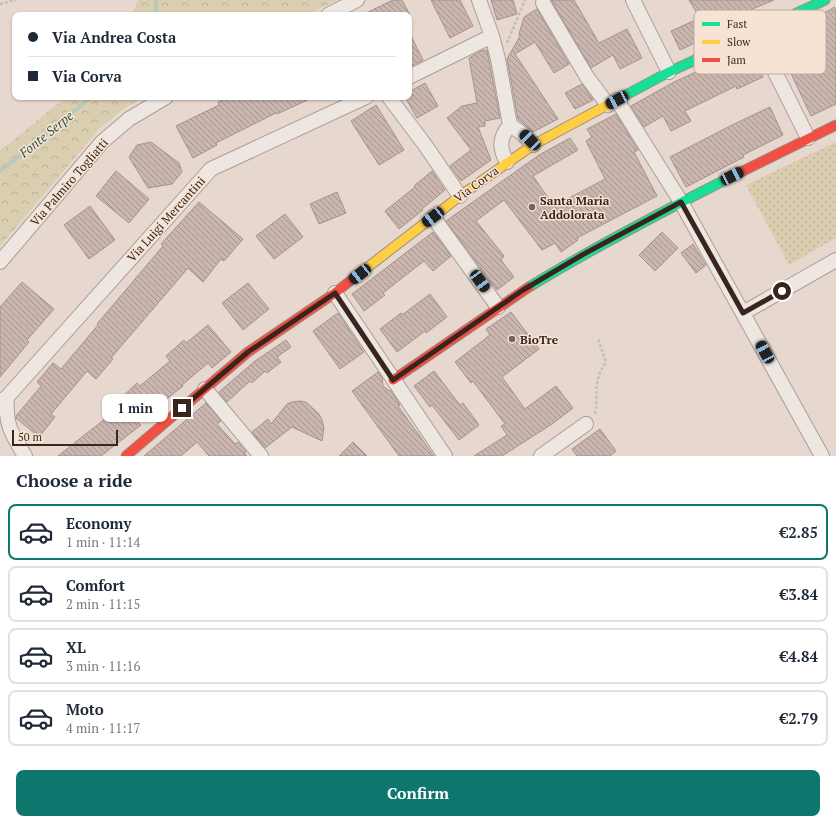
<!DOCTYPE html>
<meta charset="utf-8">
<style>
:root{--surface:#fff;--page:#f6f6f7;--text:#1f2937;--muted:#747a83;--line:#e0e1e3;--accent:#0f766e}
body{margin:0;font-family:"PT Serif",serif;background:var(--page);color:var(--text);height:100vh;display:flex;flex-direction:column;font-size:15px;white-space:nowrap}
*{box-sizing:border-box;margin:0}
p{font-size:13px;color:var(--muted)}
.icon{flex:none;width:22px;height:22px;fill:none;stroke:currentColor;stroke-width:2;stroke-linecap:round;stroke-linejoin:round}
.map{position:relative;height:456px;overflow:hidden}
.side{display:flex;flex-direction:column;background:var(--surface);flex:1}
.side>*{flex:none}
.banner{position:absolute;left:12px;top:12px;width:400px;height:88px;border-radius:8px;box-shadow:0 1px 3px #0004;display:grid;align-content:center;height:88px;padding:0 16px;background:var(--surface)}
.scale{position:absolute;left:12px;bottom:10px;width:106px;box-sizing:border-box;padding-left:4px;border:2px solid #3a241e;border-top:0;font-size:11px;line-height:14px;white-space:nowrap;color:#3a241e;-webkit-text-stroke:3px #f7e3d4;paint-order:stroke}
.end{position:absolute;width:18px;height:18px;margin:-9px;border:5px solid #3a241e;background:#fff;box-shadow:0 0 0 2px #fff}
.from{border-radius:50%}
.bubble{position:absolute;height:28px;border-radius:8px;background:var(--surface);box-shadow:0 1px 3px #0004;font-size:13px;font-weight:800;line-height:28px;text-align:center}
.car{position:absolute;width:12px;height:24px;margin:-12px -6px;border-radius:5px;box-shadow:0 0 3px 1px #0007;background:linear-gradient(#222 24%,#8ab4d8 0 40%,#222 0 76%,#8ab4d8 0 86%,#222 0)}
.banner b{display:flex;align-items:center;gap:14px;height:38px;font-size:15px}
.banner b+b{border-top:1px solid var(--line)}
.banner i{width:10px;height:10px;background:var(--text)}
ul{padding:0;list-style:none}
li{display:flex;align-items:center;gap:12px;height:56px;margin:0 8px 6px;padding:0 8px;border:2px solid var(--line);border-radius:8px}
li div{flex:1}
li b{display:block;font-size:15px}
li em{font-style:normal;font-weight:800}
li.current{border-color:var(--accent)}
li>.icon{width:36px;height:36px;stroke-width:1.5}
h2{padding:0 16px;font-size:18px;line-height:48px}
.cta{display:flex;gap:8px;margin-top:auto;padding:8px 16px}
.cta a{flex:1;height:46px;border-radius:8px;background:var(--accent);color:#fff;font-size:16px;font-weight:800;line-height:46px;text-align:center}
.map>svg:first-child{display:block}
</style>
<div class="map">
<svg width="836" height="456" viewBox="0 0 836 456">
<defs>
<pattern id="grass-dots" width="8" height="8" patternUnits="userSpaceOnUse"><rect width="8" height="8" fill="#d9ceb0"/><path d="M2 2h.1M6 6h.1" fill="none" stroke="#bbb197" stroke-width="1.8" stroke-linecap="round"/></pattern>
<pattern id="forest-crowns" width="20" height="18" patternUnits="userSpaceOnUse"><rect width="20" height="18" fill="#d9ceb0"/><path d="M2 6a3 3 0 1 1 6 0M12 15a3 3 0 1 1 6 0" fill="none" stroke="#bbb197"/></pattern>
<pattern id="building-back-hatch" width="6" height="6" patternUnits="userSpaceOnUse"><rect width="6" height="6" fill="#cab5af"/><path d="M-1 5l2 2M0 0l6 6M5-1l2 2" fill="none" stroke="#a5938e"/></pattern>
</defs>
<rect width="100%" height="100%" fill="#e6d8ce"/>
<path fill="url(#grass-dots)" d="M836,142V238L789,265L746,185Z"/>
<path fill="url(#forest-crowns)" d="M138,0H337L307,15H132Z
M66,97H143L121,111L100,128L0,246V151Z"/>
<g fill="none" stroke-linecap="round" stroke-linejoin="round">
<path stroke="#b9c9ba" stroke-width="4" d="M156,0V15
M0,171L33,146L91,97"/>
</g>
<path fill="url(#building-back-hatch)" stroke="#a6938d" d="M393,0H402L410,15H362Z
M431,0H460L473,26L450,38Z
M491,0H513L517,14L497,20Z
M551,0H574L599,43L627,29L642,58L620,69L613,55L591,68Z
M689,0H774L750,10L753,17L737,25L736,23L712,38L710,36L680,50L671,31L700,18Z
M834,7L836,10V104L811,116L787,65H785L772,37L830,10Z
M537,9L569,64L554,73L535,42L515,54L558,119L533,132L518,119L507,59L520,36L519,34L524,17Z
M409,32L423,60L409,67Z
M749,48L763,77L737,89L736,86L685,111L691,121L671,131L663,116L644,127L631,106L674,82Z
M487,50L500,118L485,121V126L478,127L491,160L461,181L450,166L471,150L447,118L462,106L477,103L469,58L481,51Z
M425,83L438,106L417,118L405,97H409V92Z
M582,84L593,100L575,109L565,93Z
M229,97H314L277,114L276,113L216,143L217,145L193,158L176,126L219,105L218,102Z
M376,105L404,150L379,165L351,121Z
M770,107L783,135L743,155L744,157L686,187L670,157L730,126Z
M616,114L638,150L634,152L657,196L577,238L578,240L561,252L555,243L542,250L504,200L476,221L504,256L501,260L514,277L497,290L446,221L539,155L570,138L578,150L533,176L554,206L605,179L586,141L592,137L587,129Z
M151,142L179,163L182,172L172,184L148,188L129,157L137,145Z
M116,171L149,199L129,223L96,196Z
M432,171L445,190L422,209L423,210L399,229L385,211L415,187L414,186Z
M337,192L346,213L319,224L310,204Z
M199,202L243,239L224,261L221,259L203,282L188,268L111,358L113,359L96,379L87,371L51,414L55,417L39,437L16,418V416L41,386L37,382L53,363L61,369L98,325L97,324L163,246L161,244Z
M90,206L115,240L89,259L64,225Z
M285,214L303,237L274,259L256,236Z
M433,232L451,256L433,271L424,261L383,293L385,295L364,311L352,294Z
M662,232L678,248L655,271L639,255Z
M693,244L706,265L696,273L681,253Z
M22,282L54,309L27,340L29,342L0,377V307Z
M248,283L269,309L243,330L222,303Z
M430,294L447,317L426,333L425,331L397,352L380,329L401,313L402,315Z
M511,312L539,349L502,377L525,409L556,386L573,408L552,424L502,456H474L507,435L501,426L505,424L473,381L471,383L455,362L490,335L486,329Z
M338,313L364,352L340,369L313,331Z
M208,325L231,352L212,368L208,363L182,385L183,386L163,402L162,401L138,422L141,425L101,456H58L125,403L121,398L137,383L140,386L170,361L166,356L184,340L186,343Z
M286,340L291,347L277,357L281,362L267,373L265,371L252,383L250,381L227,402L219,392L255,361Z
M434,371L460,405L463,403L479,425L459,440L432,405L430,407L414,386Z
M378,372L382,378L383,386L388,390L391,391L400,405L398,406L434,456H399L352,391Z
M300,401L306,402L319,414L322,420L324,428L322,441L292,427L265,448L252,432L268,419L271,424L287,404L292,402Z
M206,403L221,421L217,424L235,444L238,442L246,452L244,453L247,456H209L197,442L181,456H144Z
M600,429L616,451L610,456H577L572,449Z
M353,442L367,456H339Z"/>
<g fill="none" stroke-linecap="round" stroke-linejoin="round">
<g stroke="#ab9e97" stroke-width="16">
<path id="street" d="M479,0L492,36L498,59L510,125
M633,0L669,72
M543,3L587,77L608,105
M328,15L357,0
M755,32L808,138
M409,77L492,36
M389,97L425,145L460,196
M617,100L681,202L822,456
M510,125L523,134L533,145
M507,162C499,148 499,138 510,125
M433,217L498,307
M0,262L102,142L129,119L166,97
M335,293L445,456
M743,313L836,260
M205,389L261,456
M7,397C5,424 11,433 25,456
M0,402L7,397L211,169L366,97
M541,456L586,424"/>
</g>
<g stroke="#9b8d87" stroke-width="11">
<path id="fast" d="M624,96L669,72L825,0
M529,287C598,245 669,208 741,172"/>
</g>
<g stroke="#9b8d87" stroke-width="11">
<path id="slow" d="M355,277L460,196L533,145L624,96"/>
</g>
<g stroke="#9b8d87" stroke-width="11">
<path id="jam" d="M741,172L836,125
M393,380L529,287
M126,456L248,352L335,293L355,277"/>
</g>
<path stroke="#c7bdb7" stroke-width="2.5" stroke-dasharray="3 2" stroke-linecap="butt" d="M0,4L16,0
M507,43L525,0
M595,414C599,393 592,382 606,362L598,338"/>
<use href="#street" stroke="#eee6e0" stroke-width="14"/>
<use href="#fast" stroke="#16e098" stroke-width="9"/>
<use href="#slow" stroke="#ffcf43" stroke-width="9"/>
<use href="#jam" stroke="#f24e42" stroke-width="9"/>
</g>
<g fill="none" stroke-linecap="round" stroke-linejoin="round">
<path stroke="#3a241e" stroke-width="5" d="M182,408L248,352L335,293L393,380L523,290L582,255L681,202L743,313L782,291"/>
</g>
<g fill="#76635c" stroke="#f7e3d4" stroke-width="1.5">
<circle cx="532" cy="207" r="4"/>
<circle cx="512" cy="339" r="4"/>
</g>
<g text-anchor="middle" dominant-baseline="central" stroke-width="3" stroke-linejoin="round" paint-order="stroke">
<g font-size="12" fill="#3a241e" stroke="#f7e3d4">
<text transform="translate(69 182) rotate(-49)">Via Palmiro Togliatti</text>
<text transform="translate(476 184) rotate(-36)">Via Corva</text>
<text transform="translate(166 219) rotate(-48)">Via Luigi Mercantini</text>
</g>
<g font-size="12" font-weight="bold" fill="#3a241e" stroke="#f7e3d4" text-anchor="start">
<text x="540" y="200">Santa Maria<tspan x="540" dy="14">Addolorata</tspan></text>
<text x="520" y="339">BioTre</text>
</g>
<g font-size="13" font-style="italic" fill="#2d5b4b" stroke="#f7e3d4">
<text transform="translate(46 134) rotate(-39)">Fonte Serpe</text>
</g>
</g>
<rect x="694" y="10" width="132" height="64" rx="6" fill="#f7e3d4" stroke="#beaa9d" stroke-width="1"/>
<rect x="702" y="22" width="18" height="4" fill="#16e098"/>
<rect x="702" y="40" width="18" height="4" fill="#ffcf43"/>
<rect x="702" y="58" width="18" height="4" fill="#f24e42"/>
<g font-size="11" fill="#3a241e">
<text x="727" y="28">Fast</text>
<text x="727" y="46">Slow</text>
<text x="727" y="64">Jam</text>
</g>
</svg>
<div class="scale">50 m</div>
<i class="end from" style="left:782px;top:291px"></i>
<i class="end" style="left:182px;top:408px"></i>
<div class="bubble" style="left:102px;top:394px;width:66px">1 min</div>
<i class="car" style="left:617px;top:100px;rotate:242deg"></i>
<i class="car" style="left:530px;top:140px;rotate:314deg"></i>
<i class="car" style="left:732px;top:176px;rotate:64deg"></i>
<i class="car" style="left:433px;top:217px;rotate:232deg"></i>
<i class="car" style="left:360px;top:274px;rotate:232deg"></i>
<i class="car" style="left:480px;top:281px;rotate:144deg"></i>
<i class="car" style="left:765px;top:352px;rotate:331deg"></i>
<div class="banner">
<b><i class="from"></i>Via Andrea Costa</b>
<b><i></i>Via Corva</b>
</div>
</div>
<section class="side">
<h2>Choose a ride</h2>
<ul>
<li class="current"><svg class="icon" aria-label="car" viewBox="0 0 24 24"><path d="M5 17H2v-5l4-1 3-4h7l3 4 3 1v5h-3M9 17h6M6 11h13"/><circle cx="7" cy="17" r="2"/><circle cx="17" cy="17" r="2"/></svg><div><b>Economy</b><p>1 min · 11:14</p></div><em>€2.85</em></li>
<li><svg class="icon" aria-label="car" viewBox="0 0 24 24"><path d="M5 17H2v-5l4-1 3-4h7l3 4 3 1v5h-3M9 17h6M6 11h13"/><circle cx="7" cy="17" r="2"/><circle cx="17" cy="17" r="2"/></svg><div><b>Comfort</b><p>2 min · 11:15</p></div><em>€3.84</em></li>
<li><svg class="icon" aria-label="car" viewBox="0 0 24 24"><path d="M5 17H2v-5l4-1 3-4h7l3 4 3 1v5h-3M9 17h6M6 11h13"/><circle cx="7" cy="17" r="2"/><circle cx="17" cy="17" r="2"/></svg><div><b>XL</b><p>3 min · 11:16</p></div><em>€4.84</em></li>
<li><svg class="icon" aria-label="car" viewBox="0 0 24 24"><path d="M5 17H2v-5l4-1 3-4h7l3 4 3 1v5h-3M9 17h6M6 11h13"/><circle cx="7" cy="17" r="2"/><circle cx="17" cy="17" r="2"/></svg><div><b>Moto</b><p>4 min · 11:17</p></div><em>€2.79</em></li>
</ul>
<div class="cta"><a>Confirm</a></div>
</section>
